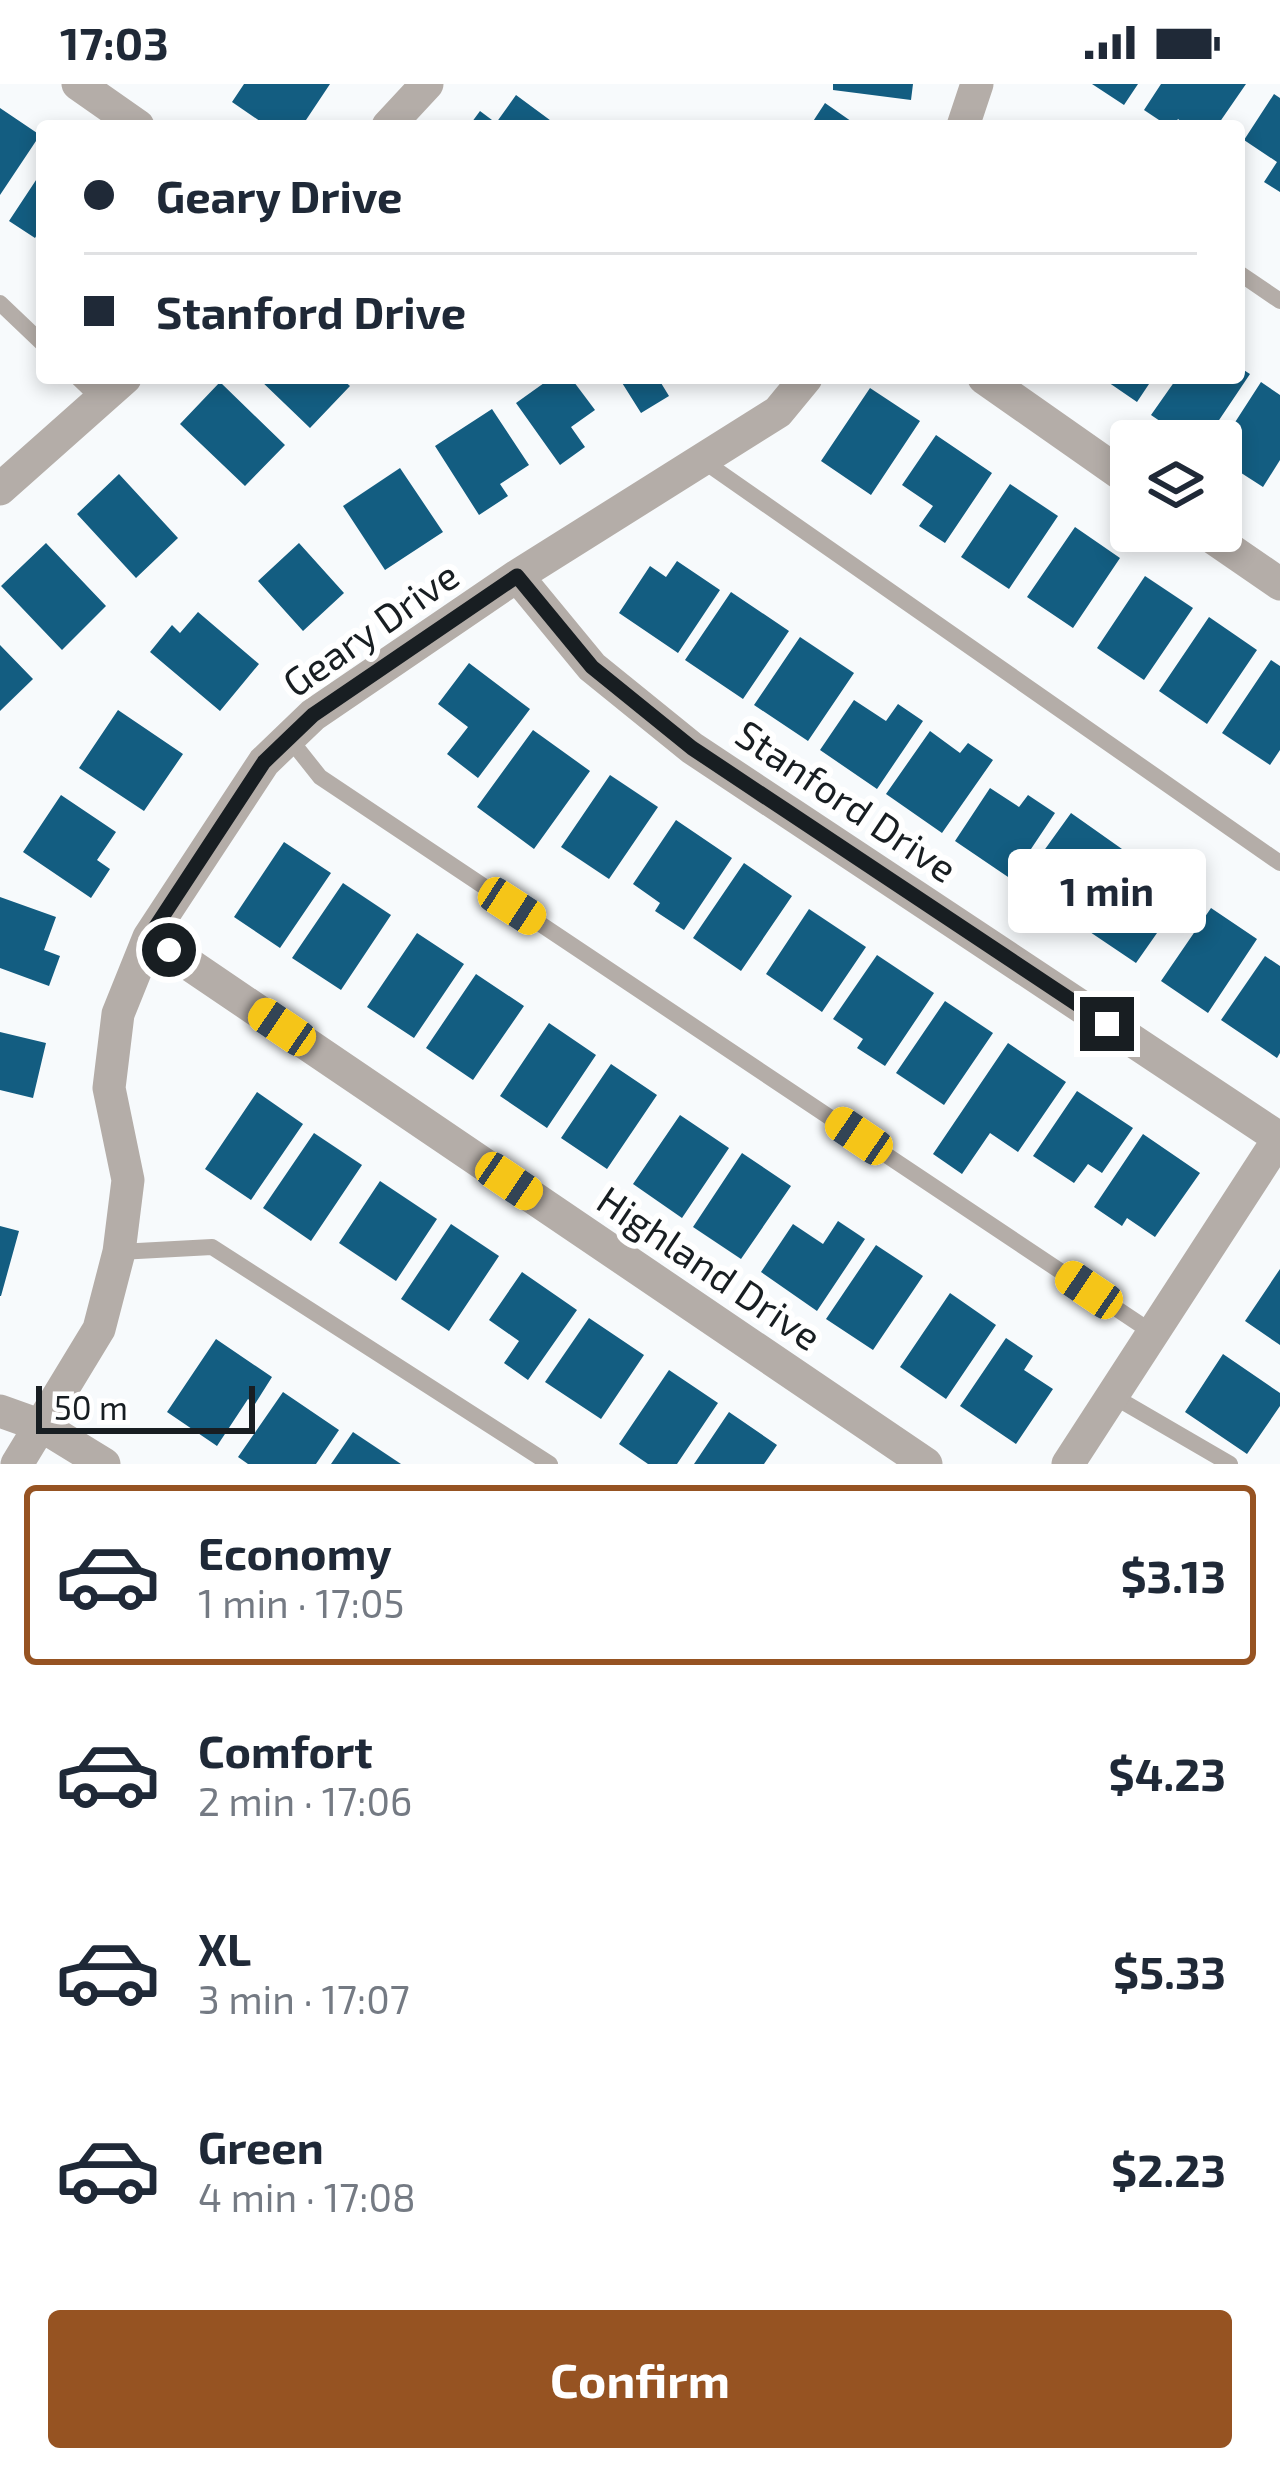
<!DOCTYPE html>
<meta charset="utf-8">
<style>
:root{--surface:#fff;--page:#f6f6f7;--text:#1f2937;--muted:#747a83;--line:#e0e1e3;--accent:#965322}
body{margin:0;font-family:"Exo 2",sans-serif;background:var(--page);color:var(--text);height:100vh;display:flex;flex-direction:column;font-size:45px;white-space:nowrap}
*{box-sizing:border-box;margin:0}
p{font-size:39px;color:var(--muted)}
.icon{flex:none;width:66px;height:66px;fill:none;stroke:currentColor;stroke-width:2;stroke-linecap:round;stroke-linejoin:round}
.map{position:relative;height:1380px;overflow:hidden}
.panel{display:flex;flex-direction:column;background:var(--surface);flex:1}
.panel>*{flex:none}
.guide{position:absolute;left:36px;top:36px;width:1209px;height:264px;border-radius:12px;box-shadow:0 6px 18px #0003;display:grid;align-content:center;height:264px;padding:0 48px;background:var(--surface)}
.controls{position:absolute;left:1110px;top:336px;display:grid;gap:24px}
.controls a{display:grid;place-items:center;width:132px;height:132px;border-radius:12px;background:var(--surface);box-shadow:0 6px 18px #0003;font-size:60px}
.scale{position:absolute;left:36px;bottom:30px;width:219px;box-sizing:border-box;padding-left:12px;border:6px solid #181e22;border-top:0;font-size:33px;line-height:42px;white-space:nowrap;color:#181e22;-webkit-text-stroke:9px #fff;paint-order:stroke}
.end{position:absolute;width:54px;height:54px;margin:-27px;border:15px solid #181e22;background:#fff;box-shadow:0 0 0 6px #fff}
.from{border-radius:50%}
.bubble{position:absolute;height:84px;border-radius:12px;background:var(--surface);box-shadow:0 6px 18px #0003;font-size:39px;font-weight:700;line-height:84px;text-align:center}
.car{position:absolute;width:36px;height:72px;margin:-36px -18px;border-radius:15px;box-shadow:0 0 9px 3px #0007;background:linear-gradient(#f5c518 24%,#345 0 40%,#f5c518 0 76%,#345 0 86%,#f5c518 0)}
.guide b{display:flex;align-items:center;gap:42px;height:114px;font-size:45px}
.guide b+b{border-top:3px solid var(--line)}
.guide i{width:30px;height:30px;background:var(--text)}
ul{padding:21px 0 0;list-style:none}
li{display:flex;align-items:center;gap:36px;height:180px;margin:0 24px 18px;padding:0 24px;border:6px solid transparent;border-radius:12px}
li div{flex:1}
li b{display:block;font-size:45px}
li em{font-style:normal;font-weight:700}
li.current{border-color:var(--accent)}
li>.icon{width:108px;height:108px;stroke-width:1.5}
.cta{display:flex;gap:24px;margin-top:auto;padding:24px 48px}
.cta a{flex:1;height:138px;border-radius:12px;background:var(--accent);color:#fff;font-size:48px;font-weight:700;line-height:138px;text-align:center}
.status{display:flex;justify-content:space-between;align-items:center;height:84px;padding:0 60px;background:var(--surface);direction:ltr}
.status svg{height:33px;fill:currentColor}
.map>svg:first-child{display:block}
</style>
<div class="status"><b>17:03</b><svg viewBox="0 0 49 12"><path d="M0 12V9h3v3zM5 12V6h3v6zM10 12V3h3v9zM15 12V0h3v12zM26 1h20v11H26zM47 4h2v5h-2z"/></svg></div>
<div class="map">
<svg width="1280" height="1380" viewBox="0 0 1280 1380">
<rect width="100%" height="100%" fill="#f7fafc"/>
<path fill="#135d81" d="M244,0H330L302,42H267L232,18Z
M833,0H913L911,16L833,6Z
M1092,0H1138L1124,21Z
M1161,0H1246L1217,42H1187L1178,35L1173,42H1168L1144,26Z
M1274,10L1280,14V108L1264,98L1277,78L1244,56Z
M516,11L558,42H469L480,27L496,39Z
M825,19L858,42H810Z
M0,24L40,51L0,111Z
M42,87V143L35,154L9,137Z
M1239,283L1250,290L1205,357H1189L1151,331L1177,294H1239Z
M258,294H341L350,302L310,344Z
M551,294H571L595,326L571,343L585,363L560,381L516,319Z
M619,294H658L669,312L641,329Z
M1102,294H1153L1137,318Z
M220,298L285,361L245,402L180,340Z
M1261,298L1280,311V376L1263,403L1221,376V360Z
M870,304L920,337L871,411L821,377Z
M492,325L529,381L500,400L508,412L479,431L435,362Z
M936,351L992,389L945,459L919,442L933,422L902,401Z
M400,384L443,448L385,486L343,422Z
M119,390L178,454L136,494L77,430Z
M1010,400L1058,432L1009,505L961,473Z
M1075,443L1120,474L1073,544L1027,513Z
M46,459L106,522L62,566L1,502Z
M299,459L344,509L303,547L258,497Z
M677,477L720,506L678,569L619,529L650,482L666,493Z
M1145,492L1193,524L1144,596L1097,564Z
M731,508L789,547L743,615L685,576Z
M198,528L259,580L220,627L150,568L172,541L180,549Z
M1209,533L1257,566L1207,640L1159,607Z
M800,553L854,589L808,657L754,621Z
M0,561L33,595L0,627Z
M1271,576L1280,582V666L1270,681L1222,649Z
M469,579L530,625L478,694L447,670L468,643L438,620Z
M854,616L886,637L898,620L923,637L877,705L820,666Z
M118,626L183,670L144,727L79,684Z
M533,646L590,687L534,765L477,723Z
M930,647L960,669L968,659L993,676L942,749L886,710Z
M610,691L658,723L609,795L561,763Z
M990,704L1019,723L1028,711L1055,729L1011,795L955,757Z
M61,711L116,748L97,776L110,785L91,814L23,768Z
M1071,729L1122,765L1071,837L1020,800Z
M676,736L732,774L684,846L655,827L660,819L633,800Z
M284,758L331,789L280,864L234,833Z
M1141,768L1196,806L1178,833L1171,829L1136,879L1087,846Z
M744,779L792,812L741,887L693,854Z
M343,799L391,831L341,906L292,874Z
M0,813L56,833L44,866L60,872L49,902L0,884Z
M1211,824L1257,855L1208,929L1161,897Z
M809,825L866,863L822,928L766,890Z
M417,849L464,880L414,954L367,923Z
M877,871L934,909L885,982L857,964L863,955L833,935Z
M1265,872L1280,882V969L1277,974L1221,936Z
M476,890L524,922L473,996L426,964Z
M945,917L993,949L944,1021L896,989Z
M549,939L596,971L547,1044L500,1012Z
M0,948L46,959L33,1014L0,1006Z
M1008,959L1066,998L1018,1068L990,1049L962,1090L933,1070Z
M611,980L657,1011L607,1085L561,1054Z
M1077,1007L1133,1044L1102,1089L1088,1080L1074,1099L1033,1072Z
M257,1008L303,1040L251,1116L205,1085Z
M680,1031L729,1064L682,1134L633,1100Z
M314,1049L362,1081L311,1157L263,1124Z
M1143,1050L1200,1089L1155,1153L1127,1134L1122,1142L1094,1123Z
M742,1069L791,1102L741,1175L693,1143Z
M380,1097L437,1135L396,1197L339,1159Z
M838,1137L865,1155L817,1227L761,1188L793,1140L823,1160Z
M451,1140L499,1172L449,1247L401,1215Z
M0,1142L19,1147L1,1212H0Z
M876,1161L923,1192L873,1266L826,1235Z
M1280,1185V1261L1245,1237Z
M522,1188L577,1226L528,1296L504,1279L519,1257L489,1236Z
M950,1209L996,1241L946,1315L900,1283Z
M589,1234L644,1271L601,1335L545,1298Z
M1006,1254L1033,1272L1024,1286L1053,1305L1016,1360L960,1322Z
M216,1255L272,1293L255,1320L248,1315L217,1362L167,1328Z
M1223,1270L1280,1309V1322L1247,1370L1185,1328Z
M669,1286L718,1319L677,1380H648L619,1360Z
M283,1308L339,1346L316,1380H248L238,1373Z
M729,1328L777,1361L764,1380H694Z
M353,1348L401,1380H331Z"/>
<g fill="none" stroke-linecap="round" stroke-linejoin="round">
<path stroke="#b4ada8" stroke-width="16" d="M1239,189L1280,217
M0,219L42,259
M78,294L101,316
M702,376L1280,779
M289,654L320,693L1153,1249
M119,1168L212,1163L550,1380
M1113,1312L1230,1380"/>
<path stroke="#b4ada8" stroke-width="33" d="M78,0L138,42
M388,42L427,0
M963,42L977,0
M984,294L1131,397
M0,405L125,294
M1203,447L1280,500
M517,492L592,583L692,664L1279,1054
M149,853L926,1380
M0,1327L42,1342L104,1380
M17,1380L99,1245L119,1168L128,1096L109,1004L118,930L149,853L264,678L313,631L517,492L778,328L806,294
M1068,1380L1280,1053"/>
</g>
<g fill="none" stroke-linecap="round" stroke-linejoin="round">
<path stroke="#181e22" stroke-width="15" d="M169,866L149,853L264,678L289,654L313,631L517,492L592,583L692,664L1107,940"/>
</g>
<g text-anchor="middle" dominant-baseline="central" stroke-width="12" stroke-linejoin="round" paint-order="stroke">
<g font-size="39" fill="#181e22" stroke="#fff">
<text transform="translate(370 544) rotate(-35)">Geary Drive</text>
<text transform="translate(847 716) rotate(34)">Stanford Drive</text>
<text transform="translate(710 1183) rotate(34)">Highland Drive</text>
</g>
</g>
</svg>
<div class="controls">
<a><svg class="icon" aria-label="layers" viewBox="0 0 24 24"><path d="M12 4l9 5-9 5-9-5zM3 14l9 5 9-5"/></svg></a>
</div>
<div class="scale">50 m</div>
<i class="end from" style="left:169px;top:866px"></i>
<i class="end" style="left:1107px;top:940px"></i>
<div class="bubble" style="left:1008px;top:765px;width:198px">1 min</div>
<i class="car" style="left:512px;top:822px;rotate:123deg"></i>
<i class="car" style="left:282px;top:943px;rotate:304deg"></i>
<i class="car" style="left:859px;top:1052px;rotate:304deg"></i>
<i class="car" style="left:509px;top:1097px;rotate:124deg"></i>
<i class="car" style="left:1089px;top:1206px;rotate:304deg"></i>
<div class="guide">
<b><i class="from"></i>Geary Drive</b>
<b><i></i>Stanford Drive</b>
</div>
</div>
<section class="panel">
<ul>
<li class="current"><svg class="icon" aria-label="car" viewBox="0 0 24 24"><path d="M5 17H2v-5l4-1 3-4h7l3 4 3 1v5h-3M9 17h6M6 11h13"/><circle cx="7" cy="17" r="2"/><circle cx="17" cy="17" r="2"/></svg><div><b>Economy</b><p>1 min · 17:05</p></div><em>$3.13</em></li>
<li><svg class="icon" aria-label="car" viewBox="0 0 24 24"><path d="M5 17H2v-5l4-1 3-4h7l3 4 3 1v5h-3M9 17h6M6 11h13"/><circle cx="7" cy="17" r="2"/><circle cx="17" cy="17" r="2"/></svg><div><b>Comfort</b><p>2 min · 17:06</p></div><em>$4.23</em></li>
<li><svg class="icon" aria-label="car" viewBox="0 0 24 24"><path d="M5 17H2v-5l4-1 3-4h7l3 4 3 1v5h-3M9 17h6M6 11h13"/><circle cx="7" cy="17" r="2"/><circle cx="17" cy="17" r="2"/></svg><div><b>XL</b><p>3 min · 17:07</p></div><em>$5.33</em></li>
<li><svg class="icon" aria-label="car" viewBox="0 0 24 24"><path d="M5 17H2v-5l4-1 3-4h7l3 4 3 1v5h-3M9 17h6M6 11h13"/><circle cx="7" cy="17" r="2"/><circle cx="17" cy="17" r="2"/></svg><div><b>Green</b><p>4 min · 17:08</p></div><em>$2.23</em></li>
</ul>
<div class="cta"><a>Confirm</a></div>
</section>
